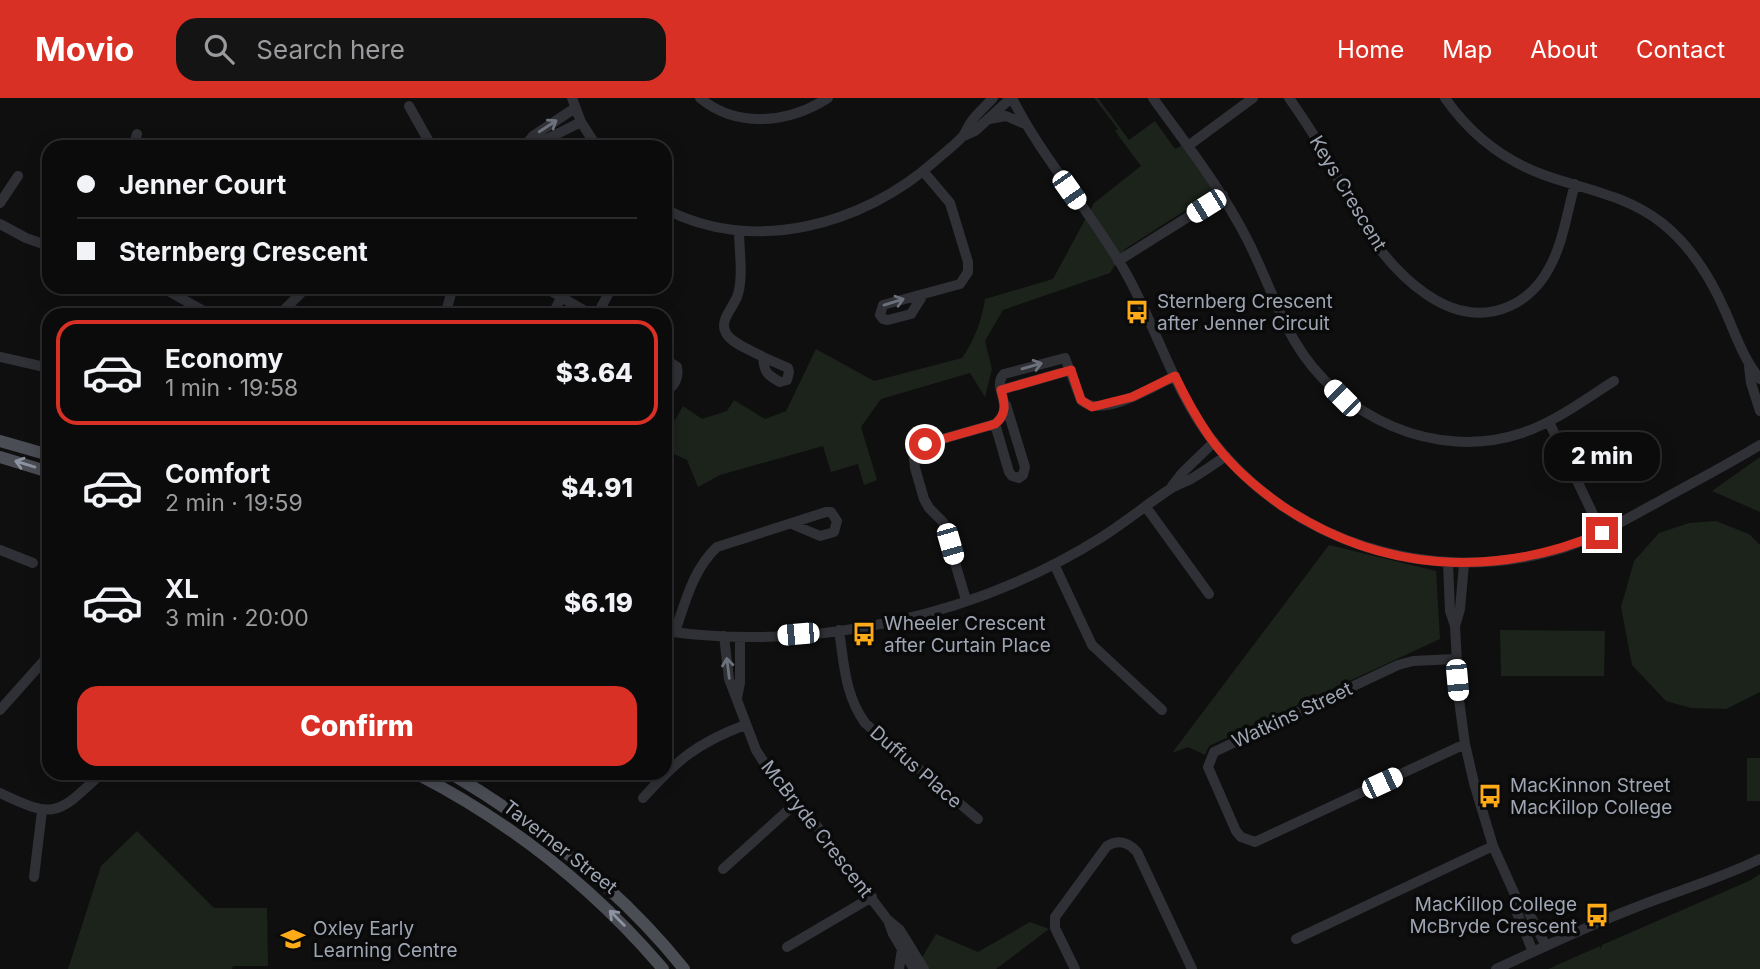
<!DOCTYPE html>
<meta charset="utf-8">
<style>
:root{--surface:#0b0b0c;--page:#141415;--text:#f1f3f6;--muted:#9a9b9d;--line:#2b2b2d;--accent:#d93025}
body{margin:0;font-family:Inter,sans-serif;background:var(--page);color:var(--text);height:100vh;display:flex;flex-direction:column;font-size:26px;white-space:nowrap}
*{box-sizing:border-box;margin:0}
p{font-size:23px;color:var(--muted)}
.icon{flex:none;width:38px;height:38px;fill:none;stroke:currentColor;stroke-width:2;stroke-linecap:round;stroke-linejoin:round}
.map{position:relative;flex:1;overflow:hidden}
.drawer{position:absolute;left:42px;top:210px;width:630px;height:472px;display:flex;flex-direction:column;background:var(--surface);border-radius:21px;box-shadow:0 4px 18px #0003,0 0 0 2px var(--line)}
.drawer>*{flex:none}
.hud{position:absolute;left:42px;top:42px;width:630px;height:154px;border-radius:21px;box-shadow:0 4px 18px #0003,0 0 0 2px var(--line);display:grid;align-content:center;height:154px;padding:0 35px;background:var(--surface)}
.end{position:absolute;width:32px;height:32px;margin:-16px;border:9px solid #d93025;background:#fff;box-shadow:0 0 0 4px #fff}
.from{border-radius:50%}
.bubble{position:absolute;height:49px;border-radius:21px;background:var(--surface);box-shadow:0 4px 18px #0003,0 0 0 2px var(--line);font-size:23px;font-weight:800;line-height:49px;text-align:center}
.car{position:absolute;width:21px;height:42px;margin:-21px -10px;border-radius:9px;box-shadow:0 0 5px 2px #0007;background:linear-gradient(#fff 24%,#345 0 40%,#fff 0 76%,#345 0 86%,#fff 0)}
.hud b{display:flex;align-items:center;gap:24px;height:66px;font-size:26px}
.hud b+b{border-top:2px solid var(--line)}
.hud i{width:18px;height:18px;background:var(--text)}
ul{padding:12px 0 0;list-style:none}
li{display:flex;align-items:center;gap:21px;height:105px;margin:0 14px 10px;padding:0 21px;border:4px solid transparent;border-radius:21px}
li div{flex:1}
li b{display:block;font-size:26px}
li em{font-style:normal;font-weight:800}
li.on{border-color:var(--accent)}
li>.icon{width:63px;height:63px;stroke-width:1.5}
.primary-button{display:flex;gap:14px;margin-top:auto;padding:14px 35px}
.primary-button a{flex:1;height:80px;border-radius:21px;background:var(--accent);color:#fff;font-size:28px;font-weight:800;line-height:80px;text-align:center}
header{display:flex;align-items:center;gap:42px;box-sizing:border-box;height:98px;padding:0 35px;background:var(--accent);color:#fff}
header strong{font-size:33px}
nav{display:flex;gap:38px;margin-inline-start:auto;font-size:24px}
.search{width:490px;height:63px;background:var(--page);display:flex;align-items:center;gap:18px;box-sizing:border-box;padding:0 24px;border-radius:21px;color:var(--muted);font-size:26px}
.map>svg:first-child{display:block}
</style>
<header>
<strong>Movio</strong>
<div class="search"><svg class="icon" aria-label="search" viewBox="0 0 24 24"><circle cx="10" cy="10" r="6"/><path d="M15 15l6 6"/></svg>Search here</div>
<nav><a>Home</a><a>Map</a><a>About</a><a>Contact</a></nav>
</header>
<div class="map">
<svg width="1760" height="871" viewBox="0 0 1760 871">
<rect width="100%" height="100%" fill="#0f0f10"/>
<path fill="#1b231b" d="M1094,0H1098L1129,42L1155,23L1175,51L1184,46L1214,94L1125,151L1110,175L1003,212L985,243L992,271L985,299L970,275L881,301L861,329L877,382L864,387L858,366L831,374L823,348L720,377L698,389L687,362L665,352V334H668L683,308L702,321L727,313L734,302L765,321L786,313L816,251L874,283L962,260C974,243 982,222 985,201L1053,181L1094,105L1141,68L1115,33L1118,31Z
M1760,359V414L1712,393Z
M1716,423L1749,436L1760,447V594L1726,611L1691,610L1666,603L1632,567L1621,509L1634,463L1659,435L1689,425Z
M1329,447L1436,473L1440,541L1209,648L1205,657L1188,649L1172,655Z
M1500,532L1605,533L1604,578H1501Z
M1747,660H1760V703H1747Z
M137,733L214,810H267L268,868H233L232,871H68L101,768Z
M1760,776V871H1548L1600,848V852L1602,847L1751,782Z
M1030,824L1049,831L996,871H915L936,836L978,854Z"/>
<g fill="none" stroke-linecap="round" stroke-linejoin="round">
<path stroke="#2f3136" stroke-width="10" d="M572,0L581,24L597,49
M700,0C737,31 789,25 828,0
M1012,0C1044,64 1093,115 1127,177C1157,231 1174,293 1212,342C1292,445 1429,487 1553,453C1591,443 1624,422 1658,404C1692,385 1727,367 1760,347
M1153,0C1186,46 1221,90 1247,141C1264,174 1276,210 1294,242C1338,319 1436,364 1522,335C1555,324 1584,302 1614,283
M1289,0C1303,20 1317,41 1329,63C1341,85 1351,108 1364,129C1394,175 1450,235 1510,208C1526,201 1540,187 1548,172C1563,147 1567,114 1575,86
M1445,0C1470,36 1503,62 1544,77C1586,92 1626,97 1662,125C1692,149 1711,180 1726,215C1736,238 1744,262 1760,281
M409,8L432,49
M989,21L1006,18L1025,26
M964,38L975,33L1011,0
M1188,48L1253,0
M133,49L137,36
M524,49L533,38L575,10
M531,49L581,24
M923,73L950,105L968,164V174L960,186L883,207L880,217L883,221L888,222L911,216L923,197
M0,105L18,78
M665,111C754,157 863,127 935,63C944,55 955,47 963,38C966,34 968,28 971,24C977,15 986,8 993,0
M0,126L26,140L49,148
M739,133C739,153 744,180 737,199C732,211 719,223 726,235C732,246 753,253 763,259C764,274 767,277 780,284L787,282L789,274L788,270L763,259
M1118,163L1223,97
M161,189L211,217
M544,189L592,217
M181,198L186,189
M279,217L307,189
M445,217L453,189
M552,217L561,200
M597,217L612,189
M0,259L49,270
M665,261L677,269C679,279 675,289 665,293
M1749,269L1751,285L1760,313
M1001,292L1071,272
M1549,324L1602,435
M995,326L1009,374L1012,378L1019,380L1023,377L1025,369L1006,307
M1172,388L1182,375L1214,344
M1146,409L1209,496
M0,452L33,465
M1448,465L1450,513L1455,528L1459,602L1465,646L1474,685L1493,748L1516,799L1517,815L1533,854
M1054,466L1092,547L1162,612
M966,502L943,424L929,410L924,401L915,370L914,360L919,351L925,346L995,326C1018,308 990,291 1004,276L1065,260L1081,302C1101,321 1153,289 1175,278
M1455,528L1460,511L1464,466
M839,532C844,566 845,597 865,625L978,721
M665,533C814,554 975,519 1102,439C1124,425 1145,408 1167,393C1174,388 1183,385 1191,381C1203,374 1214,366 1226,358
M675,534C685,505 693,471 717,449L826,414H831L837,423L834,434L820,438L792,426
M724,538L729,581L756,652L777,685L816,727L887,821L900,832L924,871
M1455,561L1413,563L1398,567L1214,654L1208,669L1236,733L1241,739L1255,744L1465,646
M737,600L740,585V539
M0,612L49,557
M0,695C56,722 58,716 101,676
M643,700C677,662 697,645 745,627
M723,771L796,705
M34,779L42,713
M1516,799L1526,809L1546,848
M888,822L893,836L914,871
M1296,841L1493,748
M787,849L872,799
M899,871L902,851
M1075,871L1055,830V819L1107,748C1119,741 1128,744 1137,754L1192,871
M1496,871C1542,850 1587,828 1634,810C1676,793 1720,781 1760,761"/>
<path stroke="#4b4d55" stroke-width="12" d="M0,343L49,357
M0,359L49,374
M417,676C512,725 594,790 663,871
M452,676C539,728 620,791 684,871"/>
</g>
<defs><path id="oneway-shaft" d="M-6 0H5M1.5-3L5.5 0L1.5 3" fill="none" stroke-width="1.6" stroke-linecap="round" stroke-linejoin="round" transform="scale(1.75)"/></defs>
<g stroke="#6c717b">
<use href="#oneway-shaft" transform="translate(548 28) rotate(-33)"/>
<use href="#oneway-shaft" transform="translate(894 204) rotate(-17)"/>
<use href="#oneway-shaft" transform="translate(1032 268) rotate(-16)"/>
<use href="#oneway-shaft" transform="translate(728 570) rotate(-97)"/>
</g>
<g stroke="#8d93a0">
<use href="#oneway-shaft" transform="translate(25 366) rotate(-163)"/>
<use href="#oneway-shaft" transform="translate(617 820) rotate(-135)"/>
</g>
<g fill="none" stroke-linecap="round" stroke-linejoin="round">
<path stroke="#d93025" stroke-width="9" d="M925,346L995,326C1007,316 1005,306 1001,292L1071,272L1081,302L1092,309L1132,299L1175,278C1185,299 1196,319 1209,338C1228,365 1255,389 1282,408C1381,474 1493,481 1602,435"/>
</g>
<defs>
<g id="bus-bare" transform="scale(1.89)"><path d="M-5-6H5V4H4V6H2V4H-2V6H-4V4H-5ZM-3.5-4V0h7V-4ZM-3.5 1.2v1.5H-2V1.2ZM2 1.2v1.5H3.5V1.2Z" fill="#ffaa18" stroke="#0a0a0b" stroke-width="2.5" paint-order="stroke"/></g>
<g id="school-bare" transform="scale(1.89)"><path d="M0-5L7-2L0 1L-7-2ZM-4 1L0 2.5L4 1V4Q0 6-4 4Z" fill="#ffaa18" stroke="#0a0a0b" stroke-width="2.5" paint-order="stroke"/></g>
</defs>
<g fill-rule="evenodd">
<use href="#bus-bare" x="1137" y="214"/>
<use href="#bus-bare" x="864" y="536"/>
<use href="#bus-bare" x="1490" y="698"/>
<use href="#bus-bare" x="1597" y="817"/>
<use href="#school-bare" x="293" y="841"/>
</g>
<g text-anchor="middle" dominant-baseline="central" stroke-width="7" stroke-linejoin="round" paint-order="stroke">
<g font-size="19" fill="#9ea5b3" stroke="#0a0a0b">
<text transform="translate(1348 95) rotate(59)">Keys Crescent</text>
<text transform="translate(1292 617) rotate(-25)">Watkins Street</text>
<text transform="translate(916 669) rotate(41)">Duffus Place</text>
<text transform="translate(817 731) rotate(52)">McBryde Crescent</text>
<text transform="translate(560 749) rotate(38)">Taverner Street</text>
</g>
<g font-size="19" fill="#9ea5b3" stroke="#0a0a0b" text-anchor="start">
<text x="1157" y="203">Sternberg Crescent<tspan x="1157" dy="22">after Jenner Circuit</tspan></text>
<text x="884" y="525">Wheeler Crescent<tspan x="884" dy="22">after Curtain Place</tspan></text>
<text x="1510" y="687">MacKinnon Street<tspan x="1510" dy="22">MacKillop College</tspan></text>
<text x="1577" y="806" text-anchor="end">MacKillop College<tspan x="1577" dy="22">McBryde Crescent</tspan></text>
<text x="313" y="830">Oxley Early<tspan x="313" dy="22">Learning Centre</tspan></text>
</g>
</g>
</svg>
<i class="end from" style="left:925px;top:346px"></i>
<i class="end" style="left:1602px;top:435px"></i>
<div class="bubble" style="left:1544px;top:334px;width:116px">2 min</div>
<i class="car" style="left:1069px;top:92px;rotate:145deg"></i>
<i class="car" style="left:1206px;top:108px;rotate:238deg"></i>
<i class="car" style="left:1342px;top:300px;rotate:315deg"></i>
<i class="car" style="left:950px;top:446px;rotate:164deg"></i>
<i class="car" style="left:798px;top:536px;rotate:265deg"></i>
<i class="car" style="left:1457px;top:582px;rotate:175deg"></i>
<i class="car" style="left:1382px;top:685px;rotate:65deg"></i>
<div class="hud">
<b><i class="from"></i>Jenner Court</b>
<b><i></i>Sternberg Crescent</b>
</div>
<section class="drawer">
<ul>
<li class="on"><svg class="icon" aria-label="car" viewBox="0 0 24 24"><path d="M5 17H2v-5l4-1 3-4h7l3 4 3 1v5h-3M9 17h6M6 11h13"/><circle cx="7" cy="17" r="2"/><circle cx="17" cy="17" r="2"/></svg><div><b>Economy</b><p>1 min · 19:58</p></div><em>$3.64</em></li>
<li><svg class="icon" aria-label="car" viewBox="0 0 24 24"><path d="M5 17H2v-5l4-1 3-4h7l3 4 3 1v5h-3M9 17h6M6 11h13"/><circle cx="7" cy="17" r="2"/><circle cx="17" cy="17" r="2"/></svg><div><b>Comfort</b><p>2 min · 19:59</p></div><em>$4.91</em></li>
<li><svg class="icon" aria-label="car" viewBox="0 0 24 24"><path d="M5 17H2v-5l4-1 3-4h7l3 4 3 1v5h-3M9 17h6M6 11h13"/><circle cx="7" cy="17" r="2"/><circle cx="17" cy="17" r="2"/></svg><div><b>XL</b><p>3 min · 20:00</p></div><em>$6.19</em></li>
</ul>
<div class="primary-button"><a>Confirm</a></div>
</section>
</div>
